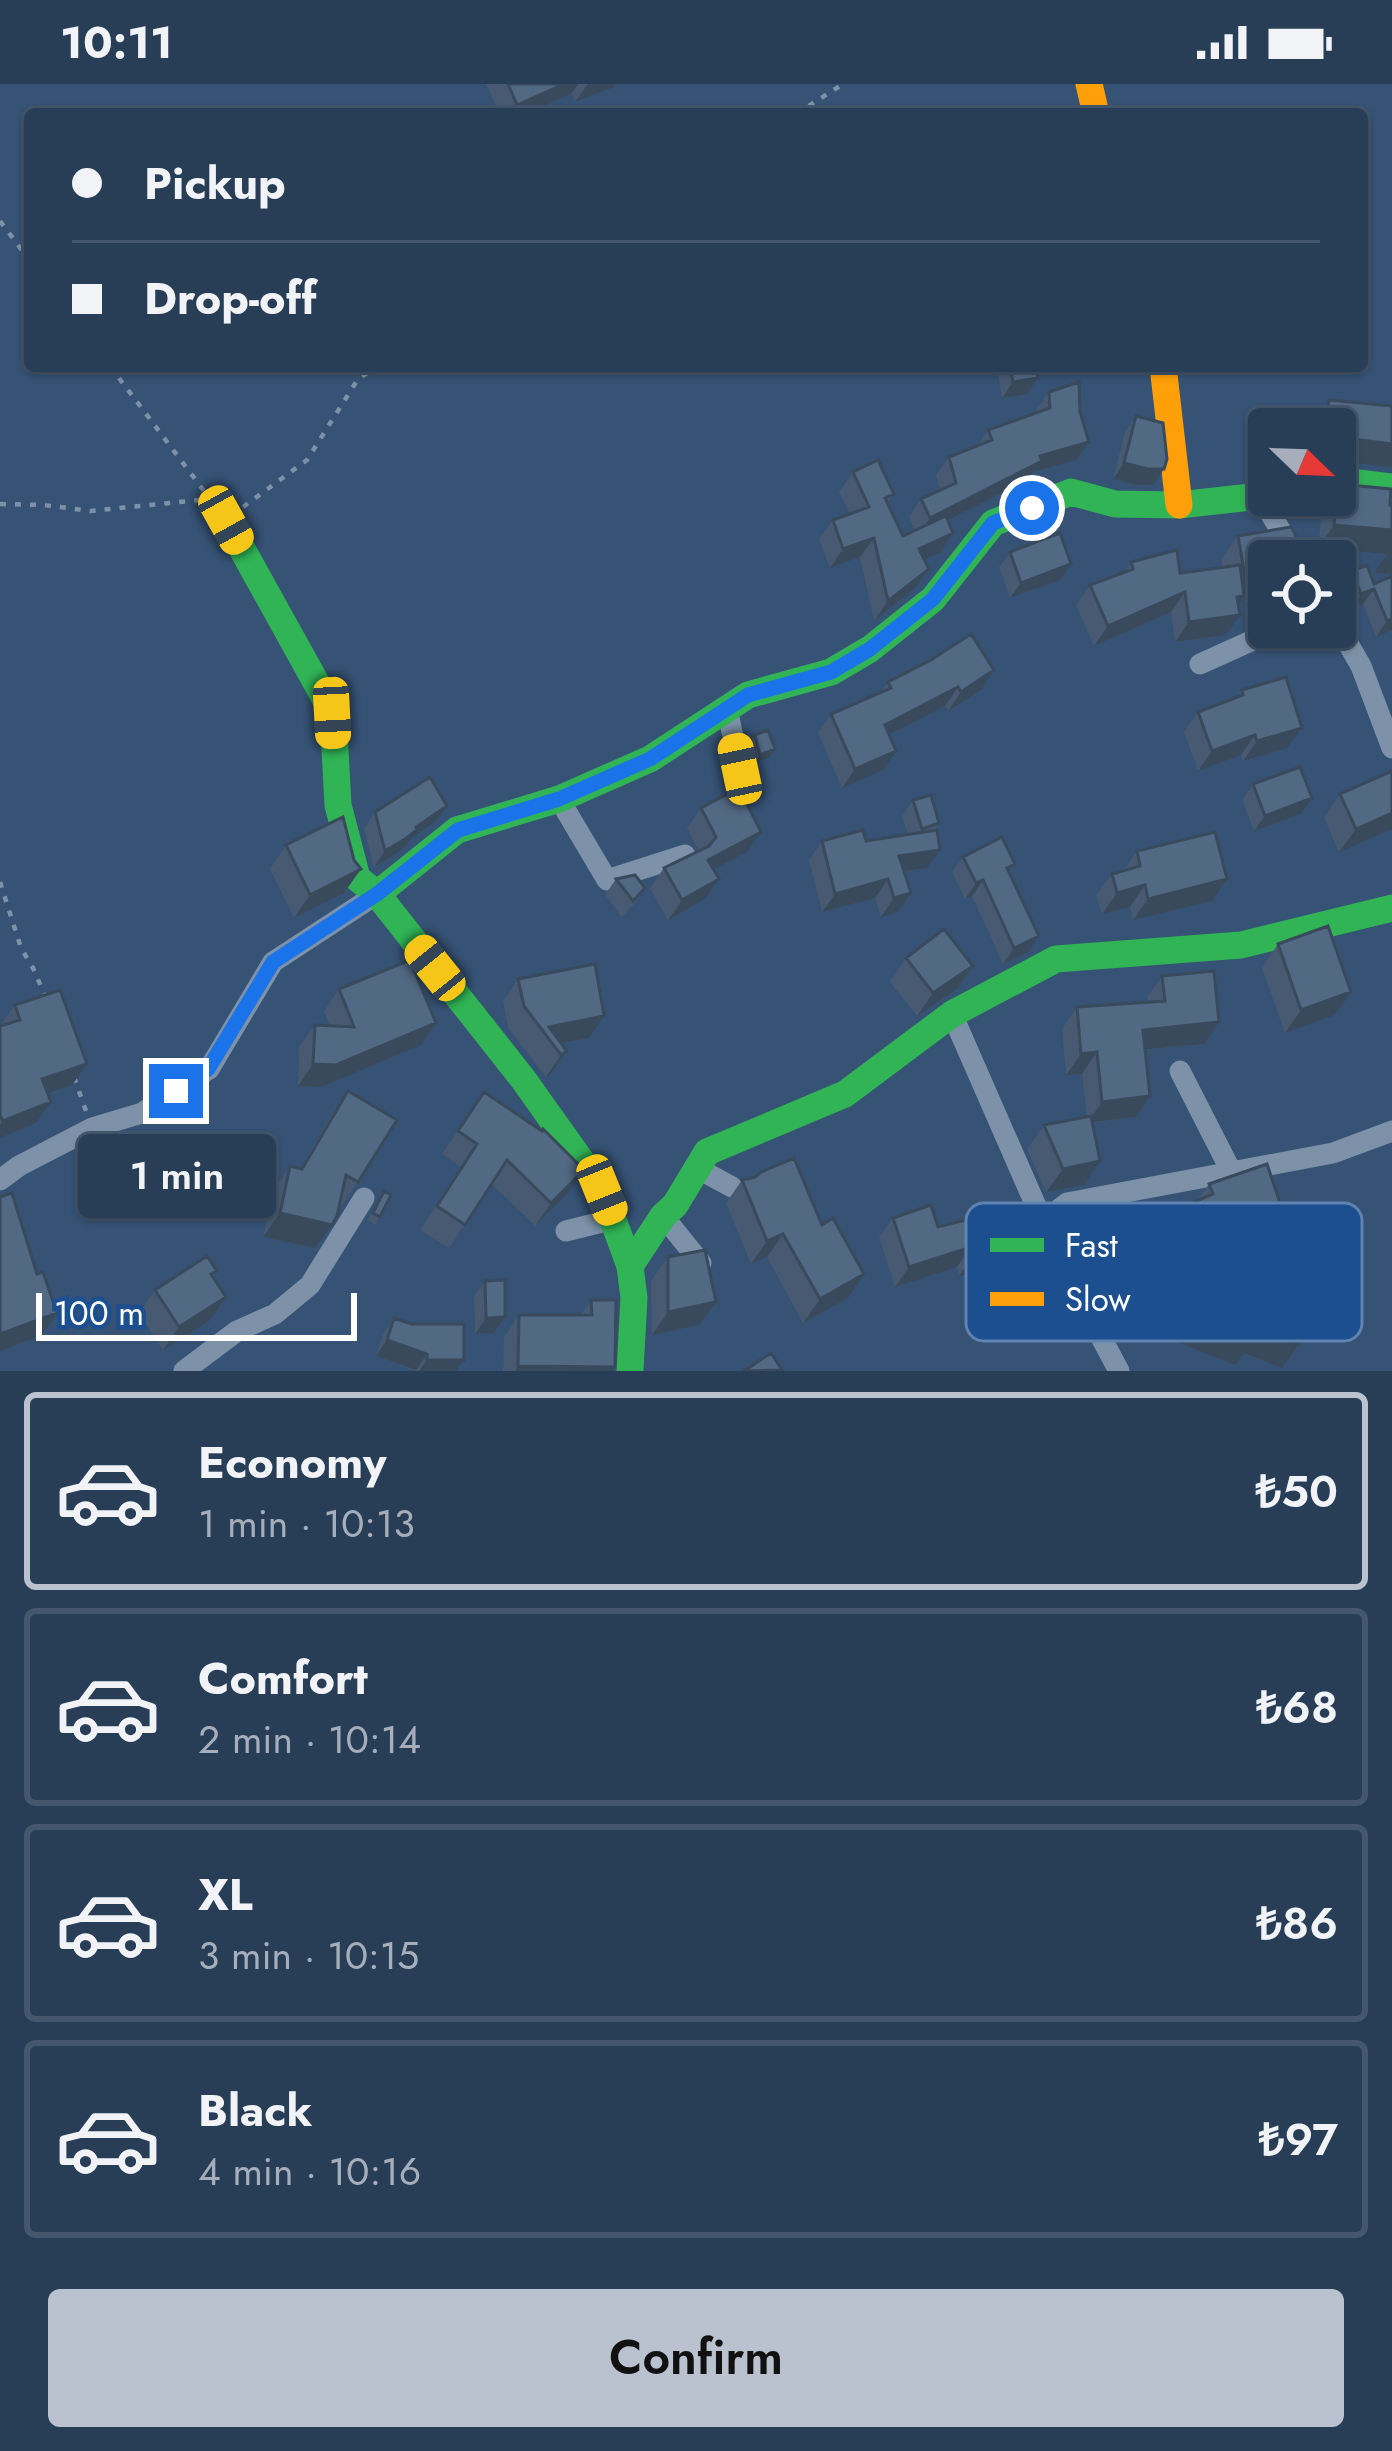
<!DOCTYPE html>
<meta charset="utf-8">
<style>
:root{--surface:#283e57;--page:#30455d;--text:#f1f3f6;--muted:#a5aeba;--line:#44576d;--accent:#b9c2ce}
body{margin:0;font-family:Jost,sans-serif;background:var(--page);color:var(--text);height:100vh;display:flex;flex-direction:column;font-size:45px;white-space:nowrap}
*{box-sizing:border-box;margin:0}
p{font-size:39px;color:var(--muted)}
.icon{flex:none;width:66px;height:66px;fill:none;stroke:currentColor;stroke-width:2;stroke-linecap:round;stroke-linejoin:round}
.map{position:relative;height:1287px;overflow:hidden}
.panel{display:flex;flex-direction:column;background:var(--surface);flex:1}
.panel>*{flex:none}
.hud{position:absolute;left:24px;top:24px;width:1344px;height:264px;border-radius:12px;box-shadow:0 3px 9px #0004,0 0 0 3px var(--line);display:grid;align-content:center;height:264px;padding:0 48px;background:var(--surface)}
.needle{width:78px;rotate:113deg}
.fabs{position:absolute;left:1248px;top:324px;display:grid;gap:24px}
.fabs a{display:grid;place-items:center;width:108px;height:108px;border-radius:12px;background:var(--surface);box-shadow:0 3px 9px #0004,0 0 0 3px var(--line);font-size:60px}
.scale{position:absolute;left:36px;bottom:30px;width:321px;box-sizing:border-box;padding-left:12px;border:6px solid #fff;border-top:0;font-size:33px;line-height:42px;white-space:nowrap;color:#fff;-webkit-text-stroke:9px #1b4f8f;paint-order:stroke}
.end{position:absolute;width:54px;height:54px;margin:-27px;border:15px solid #1a73e8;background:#fff;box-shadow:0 0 0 6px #fff}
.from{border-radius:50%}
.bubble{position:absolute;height:84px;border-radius:12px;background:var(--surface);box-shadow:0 3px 9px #0004,0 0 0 3px var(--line);font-size:39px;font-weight:600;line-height:84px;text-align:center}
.car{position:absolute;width:36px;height:72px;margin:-36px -18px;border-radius:15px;box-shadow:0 0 9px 3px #0007;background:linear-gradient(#f5c518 24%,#345 0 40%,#f5c518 0 76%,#345 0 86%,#f5c518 0)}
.hud b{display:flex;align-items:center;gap:42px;height:114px;font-size:45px}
.hud b+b{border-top:3px solid var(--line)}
.hud i{width:30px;height:30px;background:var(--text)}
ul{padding:21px 0 0;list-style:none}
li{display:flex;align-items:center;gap:36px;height:198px;margin:0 24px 18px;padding:0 24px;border:6px solid var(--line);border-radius:12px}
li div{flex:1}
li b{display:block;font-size:45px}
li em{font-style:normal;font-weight:600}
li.on{border-color:var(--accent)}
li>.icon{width:108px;height:108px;stroke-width:1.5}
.primary-button{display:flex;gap:24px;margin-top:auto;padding:24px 48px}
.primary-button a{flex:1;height:138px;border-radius:12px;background:var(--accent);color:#111;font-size:48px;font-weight:600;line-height:138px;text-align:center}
.status{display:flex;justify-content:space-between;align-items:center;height:84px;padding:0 60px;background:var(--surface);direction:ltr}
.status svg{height:33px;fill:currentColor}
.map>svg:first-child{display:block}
</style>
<div class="status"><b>10:11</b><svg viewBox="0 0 49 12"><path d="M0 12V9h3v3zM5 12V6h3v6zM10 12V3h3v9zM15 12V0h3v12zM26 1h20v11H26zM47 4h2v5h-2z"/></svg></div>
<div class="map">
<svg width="1392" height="1287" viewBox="0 0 1392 1287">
<rect width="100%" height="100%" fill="#365274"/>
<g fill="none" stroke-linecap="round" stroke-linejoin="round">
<path stroke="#7d92a8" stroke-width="4.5" stroke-dasharray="6 9" stroke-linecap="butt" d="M796,30L843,0
M0,137L30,177
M110,282L210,415
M0,420L44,421L90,427L210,415
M243,423L307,376L358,295L378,282
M0,798L21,864L33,884L46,914
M74,993L86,1027"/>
<path stroke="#7d92a8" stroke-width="21" d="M1261,414L1299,477
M1335,537L1361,582L1392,664
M1200,580L1282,543
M727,625L740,685
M559,715L607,796L685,771
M952,930L1043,1138
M1180,987L1232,1089
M697,1084L732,1103
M0,1096L19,1082L92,1044L142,1029L209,985L273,878L377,810
M663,1132L701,1179
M566,1147L614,1135
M184,1287L237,1247L275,1230L310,1201L364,1114
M1119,1287L1072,1199L1043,1138L1067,1119L1333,1069L1392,1047"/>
<path stroke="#30b455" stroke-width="27" d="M1335,396L1392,403
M226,436L333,629L338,721L357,794L377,810L523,995L602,1106L630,1182L634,1214L630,1287
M377,810L457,746L559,715L650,675L748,611L831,588L870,565L933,515L993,439L1071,408L1115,420L1179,421L1269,411
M630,1182L663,1132L675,1121L707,1068L845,1010L952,930L1056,875L1241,861L1392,824"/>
<path stroke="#ff9f0a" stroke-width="27" d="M1089,0L1096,30
M1163,282L1179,421"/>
</g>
<path fill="#475a72" d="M486,0H615L614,3L575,18L572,9L526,30H500Z
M997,282H1036L1038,294L1027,310L1002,314Z
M1049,308L1076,376L1033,388L1029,395L947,437L953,449L940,469L924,476L929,485L915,504L874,537L860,473L830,484L819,455L833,436L850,430L839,408L853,388L894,410L887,419L903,452L915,447L909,433L921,415L940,406L936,391L949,373L978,362L988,346L1037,329L1036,326Z
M1329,316L1392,322V383L1335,377V345H1300L1314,325L1322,326Z
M1136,332L1153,401H1137L1113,395L1125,348Z
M1338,400L1392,421V490L1374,489L1387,470L1318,464L1322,423L1330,411H1335V405Z
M1291,443L1238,521L1226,551L1175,558L1171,528L1094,562L1076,521L1090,501L1123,489L1131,478L1180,489L1223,483L1221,475L1238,452Z
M1010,468L1071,480L1060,496L1010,514L999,483Z
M1352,487L1374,500L1392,546L1376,553L1363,520L1350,526L1341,503Z
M888,598L981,606L948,627L945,622L889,651L883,686L842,704L818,649L831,630L881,608Z
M1242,606L1302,644L1287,664L1243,677L1241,671L1198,687L1184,648L1198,628L1237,613Z
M755,651L775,665L770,673L754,679L750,659Z
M1392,687V745L1339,768L1324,734L1340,710Z
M1253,700L1312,714L1301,730L1254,747L1242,716Z
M913,716L939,739L935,746L940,766L927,784L904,788L911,809L898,828L881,833L875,814L822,828L809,776L822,757H866L908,750L902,732Z
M447,722L436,737L411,755L406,762L394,771L374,783L364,744L375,728Z
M701,724L747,768L714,786L719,795L705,815L668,836L650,804L664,784L699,767L687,744Z
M286,761L344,809L294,834L270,785Z
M1137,767L1212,817L1133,836L1130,823L1102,830L1096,811L1112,790L1123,787Z
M963,773L1009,788L1028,868L1003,880L972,812L965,815L952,788Z
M616,795L645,804L634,820L622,833L605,811Z
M1278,860L1351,908L1335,931L1285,949L1262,884Z
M906,874L973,882L957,905L917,932L890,898Z
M1162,892L1219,938L1204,960L1146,966L1150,1012L1136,1033L1092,1039L1100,1077L1084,1101L1046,1108L1027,1065L1044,1041L1087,1033L1082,990L1066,991L1062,945L1077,923L1148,918L1147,913Z
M518,895L589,954L561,960L567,967L551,989L546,993L508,944L503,917Z
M339,905L421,961L321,1003L298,1002L299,963L315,941L330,942L324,927Z
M15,921L87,980L72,1001L48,1010L36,1039L0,1054V942Z
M348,1007L358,1098L342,1121L340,1120L315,1164L263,1153L274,1106L290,1082L300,1085L331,1031Z
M484,1008L568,1109L535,1142L492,1100L449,1164L420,1146L461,1083L442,1070Z
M742,1096L822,1141L848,1214L803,1239L767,1173L751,1180L726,1119Z
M1209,1100L1265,1141L1216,1157L1220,1166L1205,1188L1160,1208L1173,1224L1158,1245L1138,1255L1115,1232L1121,1222L1100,1174L1115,1152L1197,1117Z
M384,1107L380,1133L375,1141L368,1136Z
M893,1134L938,1143L1021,1169L1010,1197L989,1202L985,1185L959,1192L957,1183L895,1203L879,1153Z
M668,1173L699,1241L652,1251L651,1197Z
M217,1187L213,1193L209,1237L163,1266L139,1229L155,1206Z
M1253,1192L1274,1206L1264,1213L1282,1284L1244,1269L1235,1281L1180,1259L1196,1216L1213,1193L1254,1209L1248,1200Z
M485,1197L505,1233L494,1249L475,1250L474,1212Z
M591,1216L613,1287H503L504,1253L519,1231H581Z
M1320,1233L1336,1255L1317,1258L1315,1241Z
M394,1234L464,1276L456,1287H416L376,1272L383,1250Z"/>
<path fill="#394a5c" d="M564,0H578L572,9L526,30H511L517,21Z
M588,0H615L614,3L575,18Z
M1038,294L1027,310L1002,314L1013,298Z
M1353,355L1392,360V383L1335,377V363L1342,357Z
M1089,358L1076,376L1033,388L1029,395L917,452L930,434L1040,372Z
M1124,379L1164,385L1153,401H1137L1113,395Z
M1334,441L1392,446V490L1374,489L1387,470L1318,464Z
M953,449L940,469L905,484L919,465Z
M874,454L860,473L830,484L843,465Z
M1071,480L1060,496L1010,514L1021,499Z
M929,485L915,504L874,537L888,517Z
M1269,488V509L1244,513L1230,532L1240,531L1226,551L1175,558L1189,538L1229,515L1245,492Z
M1374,505L1363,520L1350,526L1361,510Z
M1185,508L1171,528L1094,562L1108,542Z
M1392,535V546L1376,553L1387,537Z
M994,586L981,606L948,627L961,608Z
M958,603L945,622L871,660L885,641Z
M1302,644L1287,664L1243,677L1257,657Z
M1255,651L1241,671L1198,687L1212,667Z
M775,665L770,673L754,679L760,671Z
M896,667L883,686L842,704L855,685Z
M1312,714L1301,730L1254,747L1265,732Z
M447,722L436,737L411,755L406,762L394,771L374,783L385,767Z
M1392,729V745L1339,768L1356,745Z
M761,748L747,768L694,796L708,776Z
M940,766L927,784L886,790L899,772Z
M361,785L344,809L294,834L310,811Z
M719,795L705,815L668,836L682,816Z
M888,795L875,814L822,828L835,810Z
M1227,795L1212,817L1133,836L1148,815Z
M983,796L972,812L965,815L976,799Z
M1145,801L1130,823L1102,830L1117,809Z
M911,809L898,828L881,833L894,814Z
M1039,852L1028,868L1003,880L1014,864Z
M973,882L957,905L917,932L933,909Z
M1351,908L1335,931L1285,949L1301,926Z
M604,932L589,954L554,961L549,943Z
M1219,938L1204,960L1128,967L1143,946Z
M436,939L421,961L321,1003L298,1002L313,980Z
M567,967L551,989L546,993L561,971Z
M1097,968L1082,990L1066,991L1081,970Z
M87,980L72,1001L27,1017L42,995Z
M1150,1012L1136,1033L1087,1039L1102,1018Z
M51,1018L36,1039L0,1054V1041L3,1037Z
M1100,1077L1084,1101L1046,1108L1063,1085Z
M584,1086L568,1109L535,1142L551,1119Z
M1280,1119L1265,1141L1195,1164L1210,1143Z
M280,1129L332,1141L315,1164L263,1153Z
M783,1150L767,1173L751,1180L767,1157Z
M1026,1162L1013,1180L1023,1178L1010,1197L989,1202L1020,1163Z
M971,1163L957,1183L895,1203L909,1183Z
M998,1165L985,1185L959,1192L973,1172Z
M1220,1166L1205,1188L1136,1219L1151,1197Z
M864,1190L848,1214L803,1239L820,1215Z
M226,1213L209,1237L163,1266L179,1243Z
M716,1218L699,1241L652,1251L668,1228Z
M1173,1224L1158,1245L1138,1255L1153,1233Z
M57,1229L42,1251L0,1267V1250Z
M505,1233L494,1249L475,1250L486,1234Z
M1196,1236L1257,1244L1299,1260L1282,1284L1244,1269L1235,1281L1180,1259Z
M1342,1247L1336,1255L1317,1258L1323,1250Z
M387,1256L427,1270L416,1286L376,1272Z
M427,1276H464L456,1287H419Z
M518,1282L615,1283L613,1287H515Z"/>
<path fill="#526984" stroke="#394a5c" stroke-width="3" d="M508,0H564L517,21Z
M1010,282H1036L1038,294L1013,298Z
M1079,298L1080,328L1089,358L1040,372L1042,377L930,434L921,415L956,399L949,373L992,356L988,346L1050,324L1049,308Z
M1329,316L1392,322V360L1353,355L1342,357L1335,363V345H1312L1314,325L1328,326Z
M1136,332L1163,339L1167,375L1164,385H1148L1124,379Z
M878,376L894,410L885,414L903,452L946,432L953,449L919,465L929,485L888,517L874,454L843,465L833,436L869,423L853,388Z
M1338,400L1391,405L1390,421H1392V446L1334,441Z
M1291,443L1295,449L1299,477H1269V488L1245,492L1238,452Z
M1060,449L1071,480L1021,499L1010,468Z
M1177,466L1180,489L1240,481L1244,512L1237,513L1240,531L1189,538L1185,508L1108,542L1090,501L1133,485L1131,478Z
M1367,481L1374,500L1392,492V535L1387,537L1374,505L1361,510L1352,487Z
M971,550L994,586L961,608L958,603L885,641L896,667L855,685L831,630L891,604L888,598L931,576Z
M1286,593L1302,644L1257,657L1255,651L1212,667L1198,628L1243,611L1242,606Z
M768,646L775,665L760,671L755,651Z
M1300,683L1312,714L1265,732L1253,700Z
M1392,687V729L1356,745L1340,710Z
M430,693L447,722L416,743L417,746L405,755L385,767L375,728Z
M739,704L761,748L708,776L719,795L682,816L664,784L709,762L716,753L701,724Z
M931,711L939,739L922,745L913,716Z
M343,733L354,776L361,785L310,811L286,761Z
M863,746L866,757L937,746L940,766L899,772L911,809L894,814L888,795L835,810L822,757Z
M1215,748L1227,795L1148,815L1145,801L1117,809L1112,790L1140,782L1137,767Z
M1002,753L1015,780L1007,784L1039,852L1014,864L983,796L976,799L963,773Z
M635,791L645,804L633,817L616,795Z
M1328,842L1351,908L1301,926L1278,860Z
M944,845L973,882L933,909L906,874Z
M410,876L436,939L336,981L313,980L315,941L354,943L339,905Z
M595,880L604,932L549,943L567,967L561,971L524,922L518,895Z
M1214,887L1219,938L1143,946L1150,1012L1102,1018L1097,968L1081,970L1077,923L1165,917L1162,892Z
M60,906L87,980L42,995L51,1018L3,1037L0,1031V942L20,936L15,921Z
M348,1007L397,1036L358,1098L346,1091L337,1132L332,1141L280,1129L290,1082L302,1085Z
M484,1008L542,1047L543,1045L584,1086L551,1119L507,1076L465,1141L437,1122L477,1060L458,1047Z
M1091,1032L1100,1077L1063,1085L1044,1041Z
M794,1074L822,1141L833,1134L864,1190L820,1215L783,1150L767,1157L742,1096L755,1093L761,1088Z
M1267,1080L1280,1119L1210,1143L1220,1166L1151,1197L1173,1224L1153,1233L1130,1210L1138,1205L1115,1152L1213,1110L1209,1100Z
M384,1107L391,1111L380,1133L373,1129Z
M12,1109L37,1190L43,1188L57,1229L0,1250V1113Z
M931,1121L938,1143L1017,1123L1026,1162L1020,1163L1023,1178L1003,1183L998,1165L973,1172L971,1163L909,1183L893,1134Z
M705,1166L716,1218L668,1228V1173Z
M207,1172L217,1187L211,1190L226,1213L179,1243L155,1206Z
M1213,1193L1310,1231L1299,1260L1257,1244L1252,1257L1196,1236Z
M505,1196V1233L486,1234L485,1197Z
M591,1216H616L615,1283L518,1282L519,1231H592Z
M394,1234L411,1240H464V1276H427V1270L387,1256Z
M771,1269L782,1286L744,1287Z"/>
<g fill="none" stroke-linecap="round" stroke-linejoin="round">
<path stroke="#1a73e8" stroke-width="15" d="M176,1007L208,985L273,878L377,810L458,746L559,715L650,675L748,611L831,588L870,565L933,515L993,439L1032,424"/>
</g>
<rect x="966" y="1119" width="396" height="138" rx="18" fill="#1b4f8f" stroke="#5f84b1" stroke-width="3"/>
<rect x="990" y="1154" width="54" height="14" fill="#30b455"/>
<rect x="990" y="1208" width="54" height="14" fill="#ff9f0a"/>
<g font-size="33" fill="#fff">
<text x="1065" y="1173">Fast</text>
<text x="1065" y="1227">Slow</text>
</g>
</svg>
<div class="fabs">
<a><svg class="needle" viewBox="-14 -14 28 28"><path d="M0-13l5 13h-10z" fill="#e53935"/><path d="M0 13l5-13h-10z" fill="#a5aeba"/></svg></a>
<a><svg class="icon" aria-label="locate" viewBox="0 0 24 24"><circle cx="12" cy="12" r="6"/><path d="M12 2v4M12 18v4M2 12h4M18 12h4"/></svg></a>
</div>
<div class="scale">100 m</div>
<i class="end from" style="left:1032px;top:424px"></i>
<i class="end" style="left:176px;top:1007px"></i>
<div class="bubble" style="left:78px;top:1050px;width:198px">1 min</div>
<i class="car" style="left:226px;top:436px;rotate:151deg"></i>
<i class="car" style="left:332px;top:629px;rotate:177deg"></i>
<i class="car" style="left:740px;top:685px;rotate:348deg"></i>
<i class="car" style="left:435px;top:884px;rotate:321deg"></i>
<i class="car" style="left:602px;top:1106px;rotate:158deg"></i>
<div class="hud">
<b><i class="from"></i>Pickup</b>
<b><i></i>Drop-off</b>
</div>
</div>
<section class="panel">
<ul>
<li class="on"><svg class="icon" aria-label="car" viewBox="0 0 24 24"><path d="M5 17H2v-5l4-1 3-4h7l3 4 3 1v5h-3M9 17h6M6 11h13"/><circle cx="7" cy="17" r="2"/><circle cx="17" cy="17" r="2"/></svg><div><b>Economy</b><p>1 min · 10:13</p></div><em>₺50</em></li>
<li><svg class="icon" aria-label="car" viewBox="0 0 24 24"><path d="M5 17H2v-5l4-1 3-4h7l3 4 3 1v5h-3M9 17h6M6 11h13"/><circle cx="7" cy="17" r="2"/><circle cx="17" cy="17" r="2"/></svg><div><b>Comfort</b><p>2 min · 10:14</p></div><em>₺68</em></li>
<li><svg class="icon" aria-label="car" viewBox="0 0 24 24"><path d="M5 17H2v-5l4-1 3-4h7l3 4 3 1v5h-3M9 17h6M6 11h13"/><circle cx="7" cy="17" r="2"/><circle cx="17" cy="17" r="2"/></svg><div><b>XL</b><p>3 min · 10:15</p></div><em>₺86</em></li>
<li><svg class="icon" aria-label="car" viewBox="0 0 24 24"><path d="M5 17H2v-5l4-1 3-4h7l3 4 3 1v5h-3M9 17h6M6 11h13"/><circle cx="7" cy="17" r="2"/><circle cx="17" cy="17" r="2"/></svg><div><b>Black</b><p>4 min · 10:16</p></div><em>₺97</em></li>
</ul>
<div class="primary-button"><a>Confirm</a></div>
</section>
